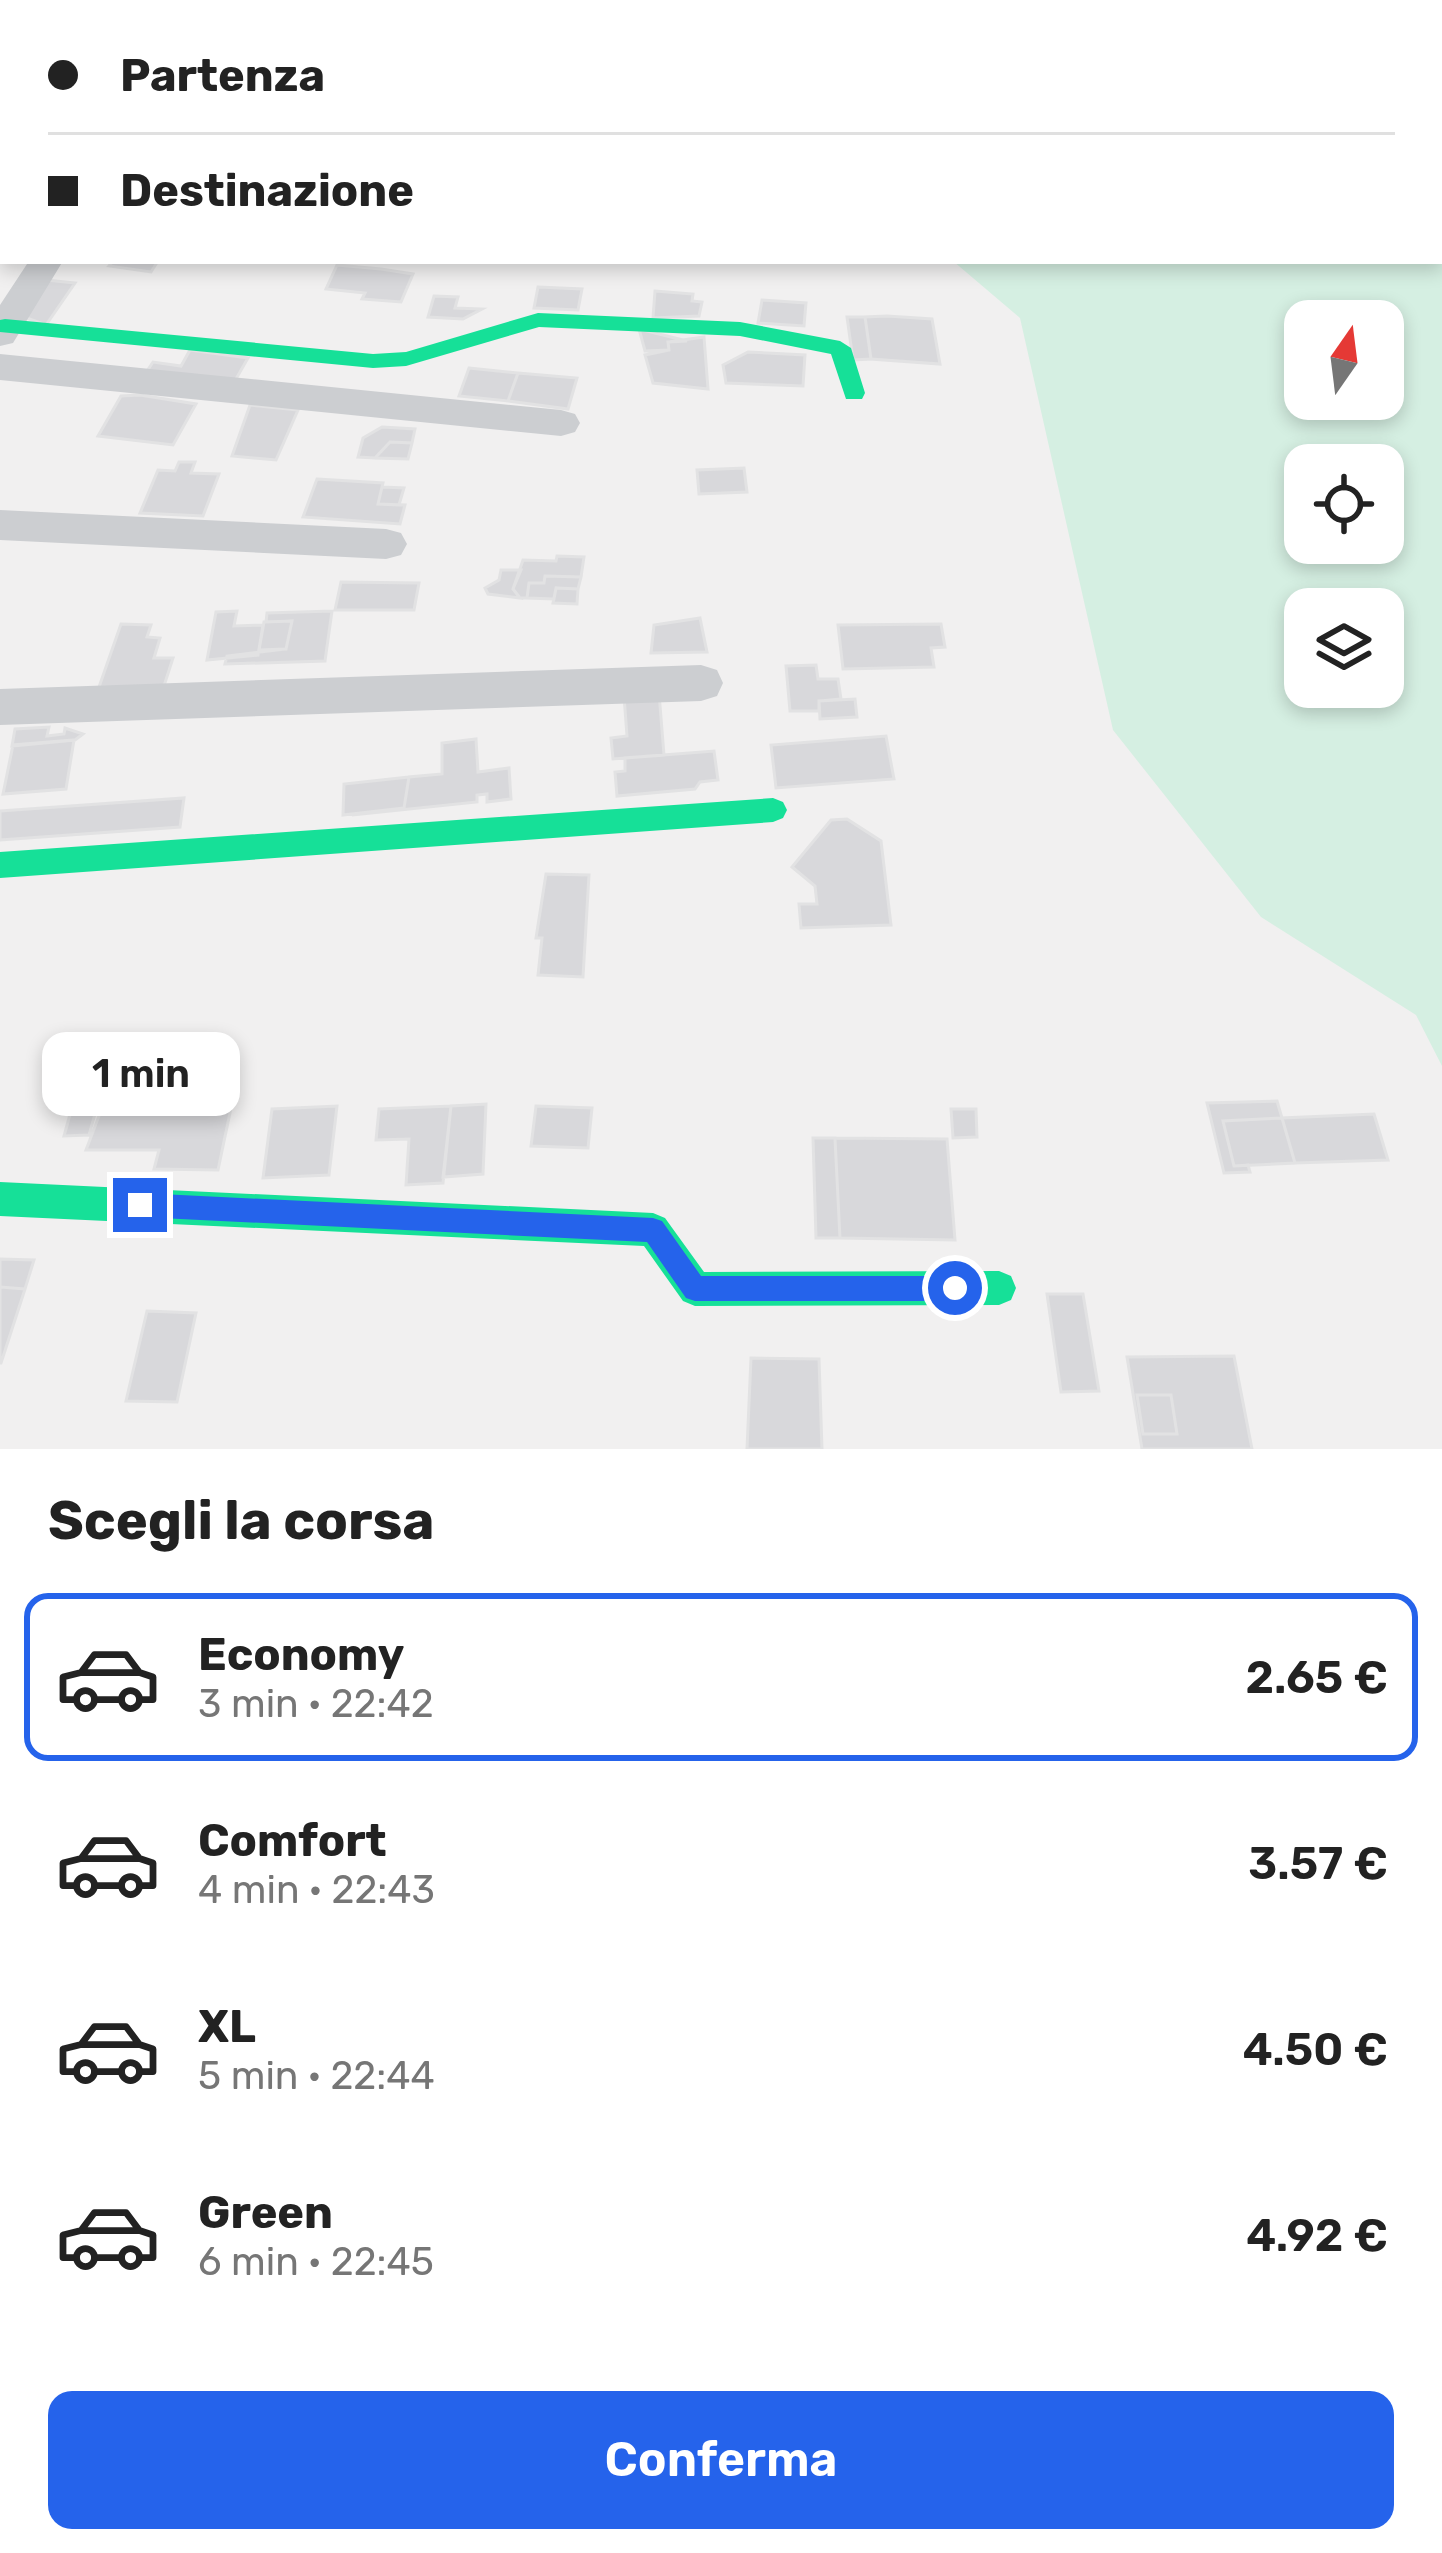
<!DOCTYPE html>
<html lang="it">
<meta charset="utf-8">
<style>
:root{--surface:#fff;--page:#f6f6f6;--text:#222;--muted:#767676;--line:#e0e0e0;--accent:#2563eb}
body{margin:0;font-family:Rubik,sans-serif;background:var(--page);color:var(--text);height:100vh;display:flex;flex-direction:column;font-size:45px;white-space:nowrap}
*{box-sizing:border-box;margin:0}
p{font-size:39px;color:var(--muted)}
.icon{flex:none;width:66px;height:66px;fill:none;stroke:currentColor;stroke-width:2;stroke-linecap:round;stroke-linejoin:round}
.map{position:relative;height:1449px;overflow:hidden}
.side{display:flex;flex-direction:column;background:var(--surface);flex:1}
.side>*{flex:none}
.banner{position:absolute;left:0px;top:0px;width:1443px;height:264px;box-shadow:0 6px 18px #0003;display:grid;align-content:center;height:264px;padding:0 48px;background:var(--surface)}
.needle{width:78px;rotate:14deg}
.controls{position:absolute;left:1284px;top:300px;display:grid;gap:24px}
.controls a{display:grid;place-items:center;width:120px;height:120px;border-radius:24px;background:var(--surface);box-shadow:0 6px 18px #0003;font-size:60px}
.end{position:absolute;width:54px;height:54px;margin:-27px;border:15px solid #2563eb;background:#fff;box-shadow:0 0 0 6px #fff}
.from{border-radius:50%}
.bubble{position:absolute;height:84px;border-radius:24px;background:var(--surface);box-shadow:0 6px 18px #0003;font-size:39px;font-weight:600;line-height:84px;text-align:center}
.banner b{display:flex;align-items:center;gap:42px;height:114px;font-size:45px}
.banner b+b{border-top:3px solid var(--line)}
.banner i{width:30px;height:30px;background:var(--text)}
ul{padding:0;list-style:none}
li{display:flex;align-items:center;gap:36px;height:168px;margin:0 24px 18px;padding:0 24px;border:6px solid transparent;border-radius:24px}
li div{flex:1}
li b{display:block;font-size:45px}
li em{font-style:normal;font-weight:600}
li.selected{border-color:var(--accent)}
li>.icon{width:108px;height:108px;stroke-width:1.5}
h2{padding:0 48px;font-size:54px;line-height:144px}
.action{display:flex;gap:24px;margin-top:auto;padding:24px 48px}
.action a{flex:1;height:138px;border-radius:24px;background:var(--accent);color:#fff;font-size:48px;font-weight:600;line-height:138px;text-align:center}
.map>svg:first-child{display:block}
</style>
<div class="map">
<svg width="1442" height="1449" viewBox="0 0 1442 1449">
<rect width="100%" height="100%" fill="#f1f0f0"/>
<path fill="#d5efe2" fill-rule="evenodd" d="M805,0H1442V1066L1416,1015L1261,917L1113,730L1020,318L953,261H1440V3ZM1383,321V399H1305V321ZM1305,465H1383V543H1305ZM1305,609H1383V687H1305Z"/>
<path fill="#d8d8db" stroke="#e2e2e3" stroke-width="3" fill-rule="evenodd" d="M113,261H158L151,272L109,266Z
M337,265L381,269L413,274L401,302L362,299L365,293L326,289Z
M46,280L75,283L46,325L21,316Z
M538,287L582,289L578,310L534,308Z
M655,291L693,294L692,301L702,302L699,316L653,318Z
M434,296L458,297L455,308L482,309L463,319L428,317Z
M762,300L806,303L804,326L758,323Z
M887,316L932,319L940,364L871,359L865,317Z
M847,317H865L871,359L853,360Z
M639,329L687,341L668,342L669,350L645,351Z
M704,337L708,389L653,383L645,355L669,350L668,342Z
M190,350L248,358L232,386L145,374L153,362L181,366Z
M748,352L805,355L803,386L726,383L723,365Z
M469,368L518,373L508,401L459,396Z
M518,373L577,378L568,409L508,401Z
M140,395L196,404L173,445L98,436L121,396Z
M250,405L298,410L276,460L232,456Z
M382,427L415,429L412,443L390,442L375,458L358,457L363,438Z
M390,442L412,443L408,459L375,458Z
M179,462H195L191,473L219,474L203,516L140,513L158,470L175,471Z
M744,468L747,492L699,494L697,470Z
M317,479L383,483L378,504L405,505L400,524L303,517Z
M382,487L404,488L399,505L378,504Z
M557,556L584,557L581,577L545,576L544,583H529L527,598H520L513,589L523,560L556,561Z
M501,570H521L513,589L520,598L488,594L485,588L499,580Z
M545,576L581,577L578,589L556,588L554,599L527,598L529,583H544Z
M341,582L419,583L414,610H335Z
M556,588L578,589L577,604L553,603Z
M237,611L234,626L263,625L258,655L207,660L216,612Z
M332,611L325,661L225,664L227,656L286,649L292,621L266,622L267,613Z
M700,618L707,652L651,653L654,625Z
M292,621L286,649L259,650L264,622Z
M121,624L151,625L147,637L160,638L154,658H173L163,689L99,687Z
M941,624L945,647L931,648L934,667L843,669L838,625Z
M816,665L818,679H838L841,699L819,701V711H790L786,666Z
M659,693L664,755L613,759L611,738L627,736L624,696Z
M855,699L857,717L820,719L819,701Z
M49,727L47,736L64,734L65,728L83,734L75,740L12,746L15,729Z
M886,736L894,779L776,788L771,745Z
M476,739L478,772L509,768L511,799L487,802V794L477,795V802L352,815L404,808L409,777L442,774V743Z
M74,740L66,789L3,794L13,745Z
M714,751L718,780L700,782L695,789L617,796L615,772L625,771V758Z
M409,777L404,808L343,815L344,784Z
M184,798L180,827L0,840V811Z
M847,819L881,841L891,925L801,928L799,904H817L815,886L792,867L831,820Z
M546,874L589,875L583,977L538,975L542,938H536Z
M1277,1101L1282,1118L1223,1121L1234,1166L1248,1165L1250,1172L1224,1173L1207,1103Z
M486,1104L483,1174L443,1177L451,1106Z
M337,1106L329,1175L263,1178L272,1109Z
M451,1106L443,1183L406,1185L409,1139L376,1140L379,1109Z
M536,1106L592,1108L588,1148L531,1146Z
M72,1107H97L89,1135L64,1136Z
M102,1108H231L218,1170L154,1169L159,1150H86Z
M951,1109H976L977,1137L953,1138Z
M1374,1114L1388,1160L1295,1163L1282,1118Z
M1282,1118L1295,1163L1234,1166L1223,1121Z
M813,1138H835L840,1238H816Z
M835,1138L947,1139L955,1240L840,1238Z
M0,1259L34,1260L25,1289L0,1287Z
M0,1287L25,1289L1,1363H0Z
M1047,1294H1083L1099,1391L1061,1392Z
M147,1311L196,1313L177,1402L126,1401Z
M1234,1356L1252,1449H1142L1127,1357ZM1137,1395H1171L1177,1434H1143Z
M751,1358L819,1359L822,1449H747Z
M1137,1395H1171L1177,1434H1143Z"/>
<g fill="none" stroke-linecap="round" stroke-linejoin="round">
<path fill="#ccced1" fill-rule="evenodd" d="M119,0H149L117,3Z
M338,0H393L395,3H340Z
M0,39H3V57H0Z
M29,261H63L13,343L0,346V305Z
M0,354L561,410L575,414L580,423L575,432L561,436L0,380Z
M0,510L386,529L401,533L407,544L401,555L386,559L0,540Z
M701,665L717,670L723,683L717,696L701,701L0,725V689Z"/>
<path fill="#16e098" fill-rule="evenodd" d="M538,313L740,322L840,341L851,348L865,393L862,399H846L831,354L740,336L539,327L406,366L373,368L0,332V320L5,319L373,354L406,352Z
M773,798L783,802L787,810L783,818L773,822L0,878V852Z
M0,1182L653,1213L665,1218L704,1272L999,1271L1011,1276L1016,1288L1011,1300L999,1305L695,1306L683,1301L644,1246L0,1216Z"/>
</g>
<path fill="#2563eb" d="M140,1193L653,1218L662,1221L701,1276H955L968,1288L955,1301H695L686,1298L647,1242L140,1217L128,1205Z"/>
</svg>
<div class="controls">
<a><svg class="needle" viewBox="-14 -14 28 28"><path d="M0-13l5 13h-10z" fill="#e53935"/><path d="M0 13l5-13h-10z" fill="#767676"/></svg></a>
<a><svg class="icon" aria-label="locate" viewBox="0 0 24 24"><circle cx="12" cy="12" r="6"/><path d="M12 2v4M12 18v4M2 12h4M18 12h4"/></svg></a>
<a><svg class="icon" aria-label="layers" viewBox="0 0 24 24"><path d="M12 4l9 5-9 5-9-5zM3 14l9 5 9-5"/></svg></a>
</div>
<i class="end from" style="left:955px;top:1288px"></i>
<i class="end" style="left:140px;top:1205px"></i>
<div class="bubble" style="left:42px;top:1032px;width:198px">1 min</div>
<div class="banner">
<b><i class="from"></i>Partenza</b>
<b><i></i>Destinazione</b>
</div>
</div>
<section class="side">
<h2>Scegli la corsa</h2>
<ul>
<li class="selected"><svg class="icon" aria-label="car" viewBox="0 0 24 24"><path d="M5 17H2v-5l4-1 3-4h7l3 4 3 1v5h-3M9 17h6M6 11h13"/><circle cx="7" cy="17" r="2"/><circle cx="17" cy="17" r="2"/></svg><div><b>Economy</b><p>3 min · 22:42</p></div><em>2.65 €</em></li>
<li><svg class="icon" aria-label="car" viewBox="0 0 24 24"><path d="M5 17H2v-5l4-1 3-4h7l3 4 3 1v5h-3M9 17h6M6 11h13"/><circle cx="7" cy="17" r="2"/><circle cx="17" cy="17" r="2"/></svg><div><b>Comfort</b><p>4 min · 22:43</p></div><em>3.57 €</em></li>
<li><svg class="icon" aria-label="car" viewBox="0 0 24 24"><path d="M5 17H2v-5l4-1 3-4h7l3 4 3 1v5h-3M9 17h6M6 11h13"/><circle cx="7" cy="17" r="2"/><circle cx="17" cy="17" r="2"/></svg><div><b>XL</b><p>5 min · 22:44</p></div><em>4.50 €</em></li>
<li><svg class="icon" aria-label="car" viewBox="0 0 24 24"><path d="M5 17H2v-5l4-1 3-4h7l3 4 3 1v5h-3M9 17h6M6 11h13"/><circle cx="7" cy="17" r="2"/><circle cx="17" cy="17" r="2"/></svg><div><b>Green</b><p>6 min · 22:45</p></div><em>4.92 €</em></li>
</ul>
<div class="action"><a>Conferma</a></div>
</section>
